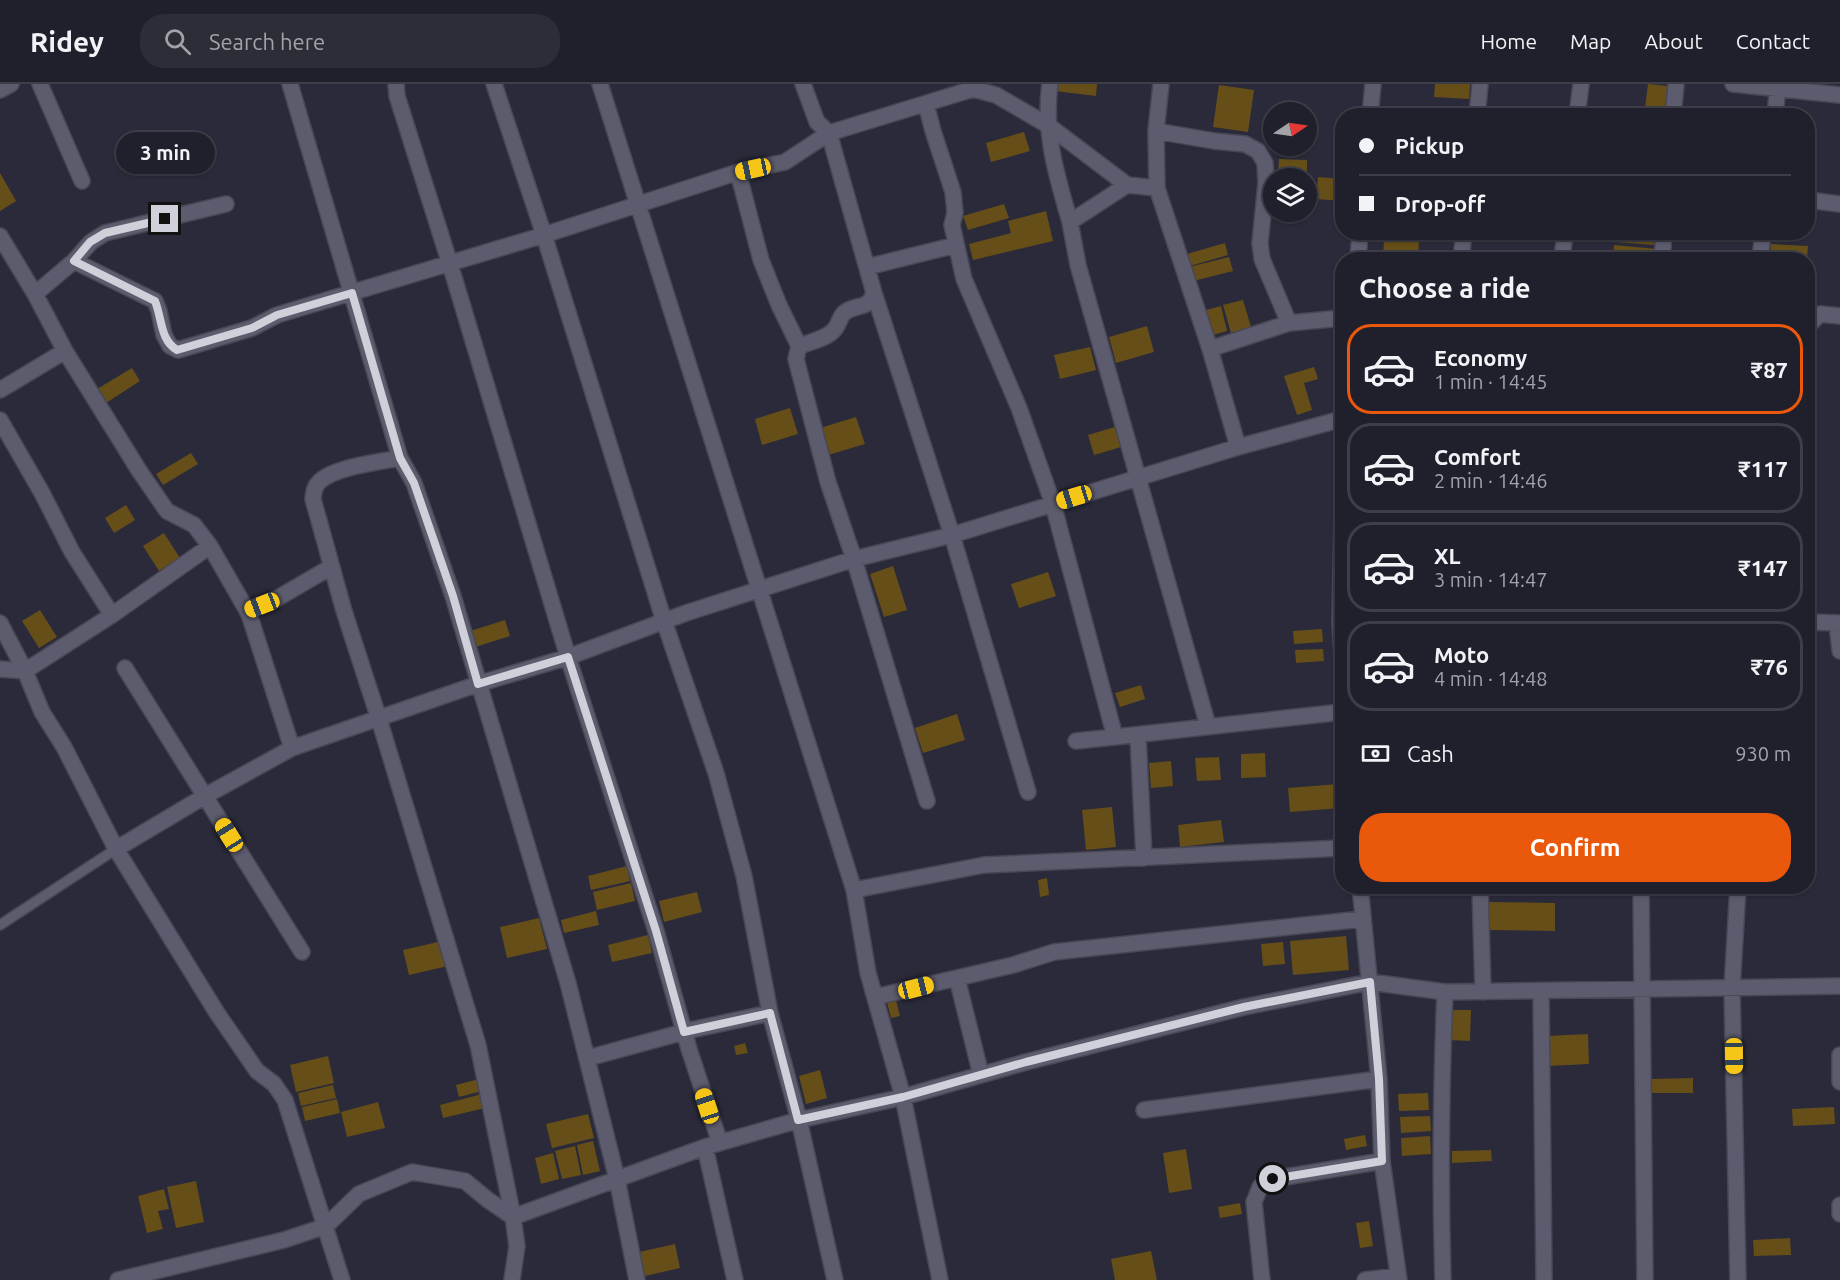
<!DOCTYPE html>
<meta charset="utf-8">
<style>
:root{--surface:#20202c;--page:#2d2d38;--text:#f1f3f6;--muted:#a2a3a9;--line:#3d3e48;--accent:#ea580c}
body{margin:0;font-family:Ubuntu,sans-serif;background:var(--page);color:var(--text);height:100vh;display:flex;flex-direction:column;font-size:22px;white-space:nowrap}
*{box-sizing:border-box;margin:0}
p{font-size:20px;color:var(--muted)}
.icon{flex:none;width:33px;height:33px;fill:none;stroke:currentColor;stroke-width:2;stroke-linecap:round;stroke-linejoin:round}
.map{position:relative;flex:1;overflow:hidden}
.side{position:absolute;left:1335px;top:168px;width:480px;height:642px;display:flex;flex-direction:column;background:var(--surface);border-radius:24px;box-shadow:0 2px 4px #0004,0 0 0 2px var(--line)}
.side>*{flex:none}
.hud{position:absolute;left:1335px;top:24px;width:480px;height:132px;border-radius:24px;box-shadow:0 2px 4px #0004,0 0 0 2px var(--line);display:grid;align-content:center;height:132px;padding:0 24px;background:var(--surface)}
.needle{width:39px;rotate:77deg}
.fabs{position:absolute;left:1263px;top:18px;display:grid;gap:12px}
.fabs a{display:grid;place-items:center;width:54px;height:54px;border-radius:50%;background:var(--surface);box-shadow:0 2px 4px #0004,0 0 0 2px var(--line);font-size:30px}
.end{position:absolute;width:27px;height:27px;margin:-14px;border:8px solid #d0d0db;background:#111;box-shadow:0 0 0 3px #111}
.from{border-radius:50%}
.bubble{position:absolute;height:42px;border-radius:21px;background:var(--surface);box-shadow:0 2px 4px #0004,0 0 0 2px var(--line);font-size:20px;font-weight:700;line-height:42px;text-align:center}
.car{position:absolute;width:18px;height:36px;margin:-18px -9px;border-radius:8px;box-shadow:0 0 4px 2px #0007;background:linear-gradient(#f5c518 24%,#345 0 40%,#f5c518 0 76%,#345 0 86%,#f5c518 0)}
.hud b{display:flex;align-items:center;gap:21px;height:57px;font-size:22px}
.hud b+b{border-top:2px solid var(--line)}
.hud i{width:15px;height:15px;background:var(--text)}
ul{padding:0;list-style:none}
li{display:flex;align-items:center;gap:18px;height:90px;margin:0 12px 9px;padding:0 12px;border:3px solid var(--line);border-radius:24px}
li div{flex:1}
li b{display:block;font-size:22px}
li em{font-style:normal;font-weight:700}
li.active{border-color:var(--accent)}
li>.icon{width:54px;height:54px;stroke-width:1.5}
h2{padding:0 24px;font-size:27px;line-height:72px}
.pay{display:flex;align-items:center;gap:15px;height:66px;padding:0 24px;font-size:22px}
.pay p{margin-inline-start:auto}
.primary-button{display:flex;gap:12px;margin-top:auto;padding:12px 24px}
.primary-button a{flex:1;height:69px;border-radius:24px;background:var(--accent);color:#fff;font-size:24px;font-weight:700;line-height:69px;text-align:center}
header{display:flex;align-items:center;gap:36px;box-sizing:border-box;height:84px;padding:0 30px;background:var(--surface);border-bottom:2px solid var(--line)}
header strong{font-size:28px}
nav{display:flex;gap:33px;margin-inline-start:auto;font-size:21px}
.search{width:420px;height:54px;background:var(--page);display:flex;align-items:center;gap:15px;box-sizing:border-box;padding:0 21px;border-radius:24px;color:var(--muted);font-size:22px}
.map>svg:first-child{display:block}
</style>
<header>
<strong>Ridey</strong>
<div class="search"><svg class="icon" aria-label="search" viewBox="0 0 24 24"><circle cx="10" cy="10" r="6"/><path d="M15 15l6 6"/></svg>Search here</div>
<nav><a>Home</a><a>Map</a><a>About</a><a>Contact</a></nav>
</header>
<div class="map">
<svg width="1840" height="1196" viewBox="0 0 1840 1196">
<rect width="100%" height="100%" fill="#2a2a3a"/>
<path fill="#664e18" d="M1056,0H1097L1096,12L1055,7Z
M1435,0H1470L1469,15L1434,13Z
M1648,0L1668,2L1666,32H1644Z
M1219,1L1254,6L1248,48L1213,43Z
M1024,48L1030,67L991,78L986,59Z
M1279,75L1307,76V94H1278Z
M1808,75L1816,76L1815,91H1808Z
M0,89L16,117L0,127Z
M1318,93L1342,95V117L1316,115Z
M1004,120L1009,134L968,146L963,132Z
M1046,127L1053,157L973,176L969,160L1011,149L1008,137Z
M1616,148H1654V161L1615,158Z
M1384,155L1419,156L1418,176L1383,175Z
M1225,159L1228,171L1190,182L1187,170Z
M1771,160L1808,162L1807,176H1770Z
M1614,161L1657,165V176L1613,175Z
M1229,173L1233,187L1193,197L1189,183Z
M1243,216L1251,243L1231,249L1223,221Z
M1221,222L1227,247L1213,251L1206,226Z
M1147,242L1154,268L1116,279L1109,253Z
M1090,263L1096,286L1060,295L1054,271Z
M1314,283L1318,295L1304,299L1312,326L1297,331L1284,292Z
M132,284L140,297L106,319L97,305Z
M790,324L798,350L762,361L755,335Z
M856,333L865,360L828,371L820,344Z
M1115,343L1121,363L1094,371L1088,351Z
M191,369L198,380L163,401L156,390Z
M126,421L135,436L114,449L105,434Z
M164,449L180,474L159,487L143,462Z
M893,482L907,526L884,533L870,490Z
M1048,488L1056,512L1019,524L1011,500Z
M40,526L57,553L39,564L22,537Z
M505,536L510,552L469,565L464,549Z
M1322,545L1323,558L1294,560L1293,547Z
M1323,565L1324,577L1296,579L1295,566Z
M1141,601L1145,615L1120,623L1115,609Z
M957,630L965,656L923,669L915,644Z
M1265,669L1266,693L1241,694V670Z
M1219,673L1221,696L1197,697L1195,674Z
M1171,677L1173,702L1151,704L1149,679Z
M1339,700L1341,724L1290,728L1288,704Z
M1112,723L1116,763L1086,766L1082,726Z
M1221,736L1224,758L1180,763L1178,741Z
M627,782L630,797L591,806L588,792Z
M1047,794L1049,811L1040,813L1038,796Z
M631,799L635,817L597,826L593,808Z
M1488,802H1507V808L1489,809Z
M697,808L702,828L664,838L659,817Z
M1487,818L1555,819V847L1487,846Z
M596,827L599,841L564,849L561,836Z
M539,834L547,865L507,874L500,843Z
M648,851L652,869L612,878L608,861Z
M1346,852L1349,886L1293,891L1290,857Z
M442,857L448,882L409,891L403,866Z
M1283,858L1285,880L1263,882L1261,860Z
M896,916L900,932L891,934L887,918Z
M1450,926H1471L1470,957L1449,956Z
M1588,950L1589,980L1548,982L1546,952Z
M745,959L748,969L736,971L734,962Z
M328,972L334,999L296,1008L290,981Z
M820,986L827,1014L806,1020L799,992Z
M1693,994V1009H1652V995Z
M479,995L482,1007L459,1013L456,1001Z
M333,1001L336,1014L301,1022L298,1009Z
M1428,1009L1429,1026L1399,1027L1398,1010Z
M482,1010L485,1024L443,1034L440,1021Z
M337,1015L340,1029L305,1037L302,1023Z
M378,1018L385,1044L347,1053L341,1028Z
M1834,1023L1835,1040L1793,1042L1792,1025Z
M588,1030L594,1054L552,1064L546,1040Z
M1430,1032L1431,1047L1401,1049L1400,1033Z
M1365,1051L1367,1062L1346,1066L1344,1055Z
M1430,1052L1431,1070L1402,1072L1401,1054Z
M593,1057L600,1087L583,1091L577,1061Z
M575,1062L581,1091L562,1095L555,1067Z
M1186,1065L1192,1105L1169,1109L1163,1069Z
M1491,1066L1492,1077L1452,1079V1067Z
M553,1069L559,1095L541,1100L535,1074Z
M196,1097L204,1138L176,1144L167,1103Z
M164,1105L169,1125L158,1127L163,1145L147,1149L138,1112Z
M1240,1119L1242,1130L1220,1134L1218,1123Z
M1369,1137L1373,1162L1360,1164L1356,1139Z
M1790,1154L1791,1171L1754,1172L1753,1156Z
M675,1160L680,1184L645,1192L639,1168Z
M1151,1167L1157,1196H1115L1111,1175Z"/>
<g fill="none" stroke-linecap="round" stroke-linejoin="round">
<g stroke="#484755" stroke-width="12">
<path id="lane" d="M0,841L116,765"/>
</g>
<g stroke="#484755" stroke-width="18">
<path id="street" d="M40,0L82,97
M290,0L400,374
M396,0L397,12L450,180L568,573L656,847L689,965L720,1059
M494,0L544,151L664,537L716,689L744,792L770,929L799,1036L835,1196
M600,0L854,806L868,889L903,1013L940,1196
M803,0L817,38L829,49L874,209L952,451L1028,708
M1050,0C1043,48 1057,93 1070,138L1127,101L1157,104
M1161,0L1156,47L1157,104L1210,265L1238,363
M1733,0L1840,11
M0,6L11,0
M926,20L933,47L953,108L955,129L952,141L964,195L1019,324L1053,420L1115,653
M1370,32L1373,0
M1477,32L1480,0
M1577,32L1581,0
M1673,32L1676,0
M1775,32L1778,0
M1156,47L1214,57L1245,60L1258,67L1265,79L1266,99L1260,159L1262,175L1289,239
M738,88L761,176L779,221L799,262
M1808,116L1840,120
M1070,138L1078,181L1208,642
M0,152L35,210L65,267L140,388L167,427L194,441L210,462L249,530L292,664
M1358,176L1360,148
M1461,176L1464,148
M1562,176L1565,148
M1662,176L1664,148
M1760,176L1763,148
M74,177L91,158L105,149L226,120
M867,183L956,161
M874,209C868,227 856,219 844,229C839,234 839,241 834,246C826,255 810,258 799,262L796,275L828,398L854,475L927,717
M35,210L74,177L155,217L159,227L164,251L170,262L178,266L252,244L277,231L544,151L738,88L785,78L829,49L973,5L996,11L1049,42L1127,101
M1808,242L1820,230L1840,232
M1210,265L1289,239L1342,234
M0,306L65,267
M0,336L42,409L72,468L112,531
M1342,436L1340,540L1342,569
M247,527L276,515L331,483
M1808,538L1840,539
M0,539L25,587L42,628L64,663L116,765
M1837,539L1840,567
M125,584L302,868
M0,585L25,587L112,531L210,462
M1138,652L1144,774
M1076,657C1165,648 1254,637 1342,628
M1360,802L1379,995L1382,1077L1399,1196
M1480,802L1483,908
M1641,802L1645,1196
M1738,802L1732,905L1738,1196
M854,806L984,781L1342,764
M957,894L981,991
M1541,907L1544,1196
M875,913L1013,881L1054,868L1362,835
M1840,971V998
M588,974L691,946L770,929
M1144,1026L1379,995
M705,1063L735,1196
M1840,1121V1130
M513,1133L478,961L379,635L344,527L313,415C314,408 314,403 319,398C334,383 379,378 400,374L414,399L453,512L568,899L617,1095L637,1196
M118,1196L284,1156L326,1142L359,1110L412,1088L465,1097L488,1116L513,1133
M342,1196L285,1016L274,1000L257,987L217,929L116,765L205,712L292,664L478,600L568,573L686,529L854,475L952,451L1238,363L1342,335
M512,1196L517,1162L513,1133L705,1063L799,1036L903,1013L1026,978L1244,923L1370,898L1445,908L1840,902
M1262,1196L1254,1118L1260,1103L1273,1095L1382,1077
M1365,1196L1398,1192
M1443,1196C1440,1100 1441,1004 1445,908"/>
</g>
<use href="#lane" stroke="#5c5c6e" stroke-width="9"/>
<use href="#street" stroke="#5c5c6e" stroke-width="15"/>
</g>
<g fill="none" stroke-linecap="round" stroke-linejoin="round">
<path stroke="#d0d0db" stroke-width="8" d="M165,135L105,149L90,158L74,177L155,217C162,234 160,256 177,266L252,244L277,231L352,209L400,374L414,399L453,512L478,600L568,573L656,847L684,948L770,929L798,1036L903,1013L1026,978L1244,923L1370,898L1379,995L1382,1077L1273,1095"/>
</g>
</svg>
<div class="fabs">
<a><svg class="needle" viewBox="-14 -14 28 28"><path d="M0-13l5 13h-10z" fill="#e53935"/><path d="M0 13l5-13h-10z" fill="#a2a3a9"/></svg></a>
<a><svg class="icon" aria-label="layers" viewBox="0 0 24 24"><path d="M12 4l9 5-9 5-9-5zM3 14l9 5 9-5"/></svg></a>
</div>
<i class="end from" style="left:1273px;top:1095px"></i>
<i class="end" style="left:165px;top:135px"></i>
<div class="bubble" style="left:116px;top:48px;width:99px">3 min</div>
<i class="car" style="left:753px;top:85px;rotate:258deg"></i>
<i class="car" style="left:1074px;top:413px;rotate:253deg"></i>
<i class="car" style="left:262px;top:521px;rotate:249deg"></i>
<i class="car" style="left:229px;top:751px;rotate:328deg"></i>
<i class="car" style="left:916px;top:904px;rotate:76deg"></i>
<i class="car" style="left:1734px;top:972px;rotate:179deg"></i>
<i class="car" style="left:707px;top:1022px;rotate:342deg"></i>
<div class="hud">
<b><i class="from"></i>Pickup</b>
<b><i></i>Drop-off</b>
</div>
<section class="side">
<h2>Choose a ride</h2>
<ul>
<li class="active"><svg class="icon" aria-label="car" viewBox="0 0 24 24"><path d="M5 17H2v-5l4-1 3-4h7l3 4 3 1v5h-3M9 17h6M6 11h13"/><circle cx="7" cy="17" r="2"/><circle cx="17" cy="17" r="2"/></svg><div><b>Economy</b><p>1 min · 14:45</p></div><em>₹87</em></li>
<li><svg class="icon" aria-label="car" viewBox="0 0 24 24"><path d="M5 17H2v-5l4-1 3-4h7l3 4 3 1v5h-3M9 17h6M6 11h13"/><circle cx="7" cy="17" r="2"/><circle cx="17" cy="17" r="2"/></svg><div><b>Comfort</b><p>2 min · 14:46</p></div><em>₹117</em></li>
<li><svg class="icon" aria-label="car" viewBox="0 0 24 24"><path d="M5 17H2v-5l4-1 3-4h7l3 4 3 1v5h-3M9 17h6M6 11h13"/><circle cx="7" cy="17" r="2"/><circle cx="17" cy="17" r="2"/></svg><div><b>XL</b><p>3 min · 14:47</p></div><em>₹147</em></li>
<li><svg class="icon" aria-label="car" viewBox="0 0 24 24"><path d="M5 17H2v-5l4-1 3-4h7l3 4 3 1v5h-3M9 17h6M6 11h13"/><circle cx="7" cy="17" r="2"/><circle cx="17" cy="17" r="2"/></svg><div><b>Moto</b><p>4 min · 14:48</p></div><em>₹76</em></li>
</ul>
<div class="pay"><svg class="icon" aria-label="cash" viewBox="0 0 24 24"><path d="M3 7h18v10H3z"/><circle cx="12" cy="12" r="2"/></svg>Cash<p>930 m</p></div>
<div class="primary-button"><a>Confirm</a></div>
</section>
</div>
